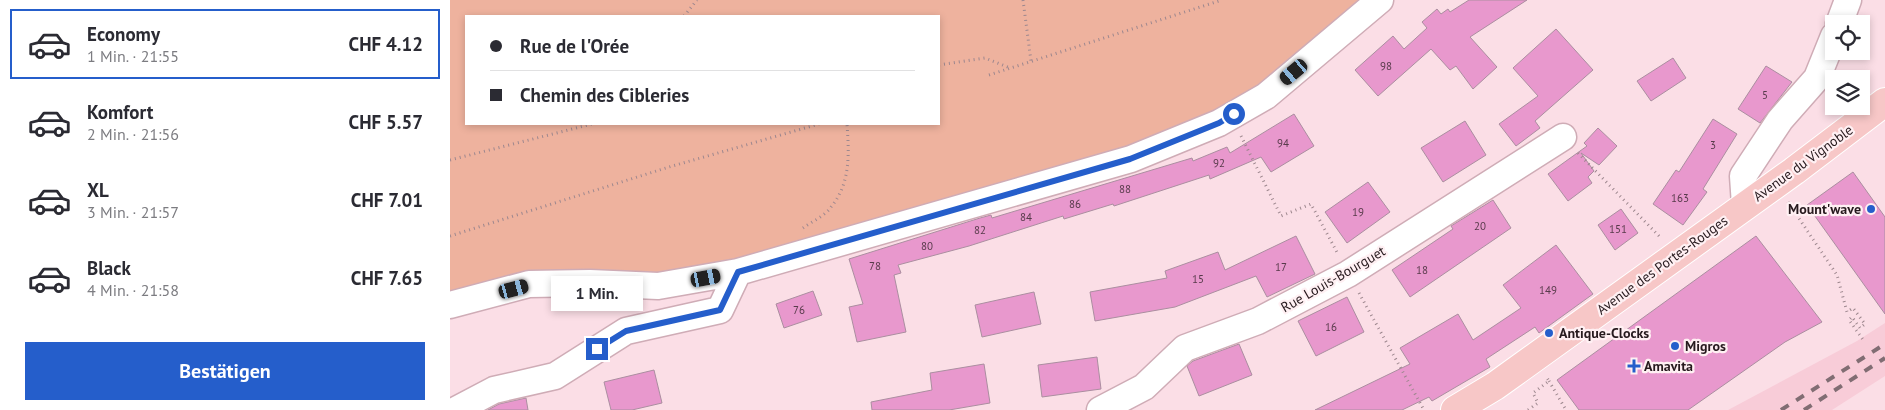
<!DOCTYPE html>
<html lang="de">
<meta charset="utf-8">
<style>
:root{--surface:#fff;--page:#f7f7f7;--text:#2b2b33;--muted:#7c7c81;--line:#e1e1e2;--accent:#255ecb}
body{margin:0;font-family:"PT Sans",sans-serif;background:var(--page);color:var(--text);height:100vh;display:flex;flex-direction:column;font-size:19px;white-space:nowrap}
*{box-sizing:border-box;margin:0}
p{font-size:16px;color:var(--muted)}
.icon{flex:none;width:28px;height:28px;fill:none;stroke:currentColor;stroke-width:2;stroke-linecap:round;stroke-linejoin:round}
.map{position:relative;flex:1;overflow:hidden}
.drawer{display:flex;flex-direction:column;background:var(--surface);width:450px}
.drawer>*{flex:none}
.banner{position:absolute;left:15px;top:15px;width:475px;height:110px;border-radius:0px;box-shadow:0 2px 8px #0003;display:grid;align-content:center;height:110px;padding:0 25px;background:var(--surface)}
.fabs{position:absolute;left:1375px;top:15px;display:grid;gap:10px}
.fabs a{display:grid;place-items:center;width:45px;height:45px;border-radius:0px;background:var(--surface);box-shadow:0 2px 8px #0003;font-size:25px}
.end{position:absolute;width:22px;height:22px;margin:-11px;border:6px solid #255ecb;background:#fff;box-shadow:0 0 0 2px #fff}
.from{border-radius:50%}
.bubble{position:absolute;height:35px;border-radius:0px;background:var(--surface);box-shadow:0 2px 8px #0003;font-size:16px;font-weight:800;line-height:35px;text-align:center}
.car{position:absolute;width:15px;height:30px;margin:-15px -8px;border-radius:6px;box-shadow:0 0 4px 1px #0007;background:linear-gradient(#222 24%,#8ab4d8 0 40%,#222 0 76%,#8ab4d8 0 86%,#222 0)}
.banner b{display:flex;align-items:center;gap:18px;height:48px;font-size:19px}
.banner b+b{border-top:1px solid var(--line)}
.banner i{width:12px;height:12px;background:var(--text)}
ul{padding:9px 0 0;list-style:none}
li{display:flex;align-items:center;gap:15px;height:70px;margin:0 10px 8px;padding:0 15px;border:2px solid transparent;border-radius:0px}
li div{flex:1}
li b{display:block;font-size:19px}
li em{font-style:normal;font-weight:800}
li.on{border-color:var(--accent)}
li>.icon{width:45px;height:45px;stroke-width:1.5}
.button{display:flex;gap:10px;margin-top:auto;padding:10px 25px}
.button a{flex:1;height:58px;border-radius:0px;background:var(--accent);color:#fff;font-size:20px;font-weight:800;line-height:58px;text-align:center}
main{display:flex;flex:1;min-height:0}
.map>svg:first-child{display:block}
</style>
<main>
<section class="drawer">
<ul>
<li class="on"><svg class="icon" aria-label="car" viewBox="0 0 24 24"><path d="M5 17H2v-5l4-1 3-4h7l3 4 3 1v5h-3M9 17h6M6 11h13"/><circle cx="7" cy="17" r="2"/><circle cx="17" cy="17" r="2"/></svg><div><b>Economy</b><p>1 Min. · 21:55</p></div><em>CHF 4.12</em></li>
<li><svg class="icon" aria-label="car" viewBox="0 0 24 24"><path d="M5 17H2v-5l4-1 3-4h7l3 4 3 1v5h-3M9 17h6M6 11h13"/><circle cx="7" cy="17" r="2"/><circle cx="17" cy="17" r="2"/></svg><div><b>Komfort</b><p>2 Min. · 21:56</p></div><em>CHF 5.57</em></li>
<li><svg class="icon" aria-label="car" viewBox="0 0 24 24"><path d="M5 17H2v-5l4-1 3-4h7l3 4 3 1v5h-3M9 17h6M6 11h13"/><circle cx="7" cy="17" r="2"/><circle cx="17" cy="17" r="2"/></svg><div><b>XL</b><p>3 Min. · 21:57</p></div><em>CHF 7.01</em></li>
<li><svg class="icon" aria-label="car" viewBox="0 0 24 24"><path d="M5 17H2v-5l4-1 3-4h7l3 4 3 1v5h-3M9 17h6M6 11h13"/><circle cx="7" cy="17" r="2"/><circle cx="17" cy="17" r="2"/></svg><div><b>Black</b><p>4 Min. · 21:58</p></div><em>CHF 7.65</em></li>
</ul>
<div class="button"><a>Bestätigen</a></div>
</section>
<div class="map">
<svg width="1435" height="410" viewBox="0 0 1435 410">
<rect width="100%" height="100%" fill="#fbdee6"/>
<path fill="#f8ccd8" d="M1435,323V376L1382,410H1278L1407,341Z"/>
<path fill="#eeb29e" fill-rule="evenodd" d="M0,0H930L769,123L288,272L140,283L0,305ZM16,16H489V124H16Z"/>
<path fill="#e898cd" stroke="#ab8ea0" d="M1019,0H1077L1020,37L1047,67L1023,89L1006,66L1000,70L981,49L928,96L905,70L943,36L954,49L977,28L972,22L987,9L991,14L998,9L1000,12Z
M1106,29L1143,70L1085,121L1090,128L1066,146L1049,124L1088,96L1063,68Z
M1223,58L1236,78L1201,101L1187,81Z
M1316,66L1342,82L1310,123L1288,109Z
M844,114L864,146L821,172L811,157L760,179L759,175L664,206L663,204L614,219L613,216L519,246L448,265L451,273L444,275L456,332L407,342L399,307L413,304L399,259L530,218L541,215L542,218L742,158L743,161L777,147L780,153Z
M1263,119L1287,134L1253,189L1257,192L1233,225L1203,204L1226,170L1229,172Z
M1015,121L1036,155L993,182L971,148Z
M1148,128L1167,146L1149,165L1131,153L1144,171L1138,177L1142,183L1118,201L1098,174L1137,146L1134,143Z
M1403,172L1435,217V314L1357,205Z
M918,182L940,212L897,243L875,212Z
M1043,200L1061,228L960,297L942,270L1003,229L1001,226Z
M1171,209L1188,233L1165,250L1148,225Z
M846,236L865,274L817,297L806,276L725,307L645,321L640,292L717,278L715,271L768,252L775,270Z
M1306,236L1372,322L1335,342L1238,410H1129L1107,380Z
M1106,245L1143,294L1089,333L1085,327L1036,359L1040,367L982,401L979,397L952,410H865L960,364L950,348L1008,314L1023,340L1071,308L1053,285Z
M363,291L372,315L334,328L326,304Z
M584,292L591,324L532,337L525,305Z
M897,297L914,332L866,356L848,321Z
M789,344L802,375L749,396L737,366L743,361Z
M647,357L651,389L592,397L588,365Z
M534,364L540,403L499,410H422L421,402L482,390L480,373Z
M204,370L212,403L182,410H161L154,382Z
M76,398L78,410H38L49,404Z"/>
<g fill="none" stroke-linecap="round" stroke-linejoin="round">
<g stroke="#cfacb6" stroke-width="29">
<path id="minor" d="M1389,24L1398,0
M1295,205L1293,176L1330,120L1367,78L1384,36
M0,305L79,284L140,283L208,286L288,272L681,159L769,123L816,96L930,0
M6,410L44,390L105,376L176,331L270,310L288,272
M650,410L694,387L735,348L808,321L898,274L1113,137"/>
</g>
<g stroke="#fff" stroke-width="30">
<path id="major" d="M1005,410L1045,386L1344,171L1435,102"/>
</g>
<path stroke="#9d878e" stroke-width="3" stroke-dasharray="1 4" stroke-linecap="butt" d="M573,0L581,61
M234,16L247,0
M489,65L535,58L560,68
M539,75L772,0
M791,136L831,216L861,204L888,254
M1128,153L1211,238
M0,160L142,124
M1338,202L1387,275L1397,312L1403,308L1415,324L1410,328L1402,317L1399,320L1414,341
M353,228C361,222 375,216 381,207C401,183 399,153 397,124
M0,236L219,167L369,124
M909,293L974,410
M1099,381L1116,410
M1078,410L1088,403L1083,393L1099,381L1097,378"/>
<use href="#minor" stroke="#fff" stroke-width="26"/>
<use href="#major" stroke="#f7c7c7" stroke-width="28"/>
<path stroke="#816d73" stroke-width="4" stroke-dasharray="9 9" stroke-linecap="butt" d="M1331,410L1435,344
M1354,410L1435,358"/>
</g>
<g fill="none" stroke-linecap="round" stroke-linejoin="round">
<path stroke="#255ecb" stroke-width="6" d="M147,349L176,331L270,310L288,272L680,159L769,123L784,114"/>
</g>
<g fill="#255ecb" stroke="#fff0f3" stroke-width="2">
<circle cx="1421" cy="209" r="5"/>
<circle cx="1099" cy="333" r="5"/>
<circle cx="1225" cy="346" r="5"/>
<path d="M1181.5 358.5h5v5h5v5h-5v5h-5v-5h-5v-5h5z"/>
</g>
<g text-anchor="middle" dominant-baseline="central" stroke-width="4.5" stroke-linejoin="round" paint-order="stroke">
<g font-size="11" fill="#573a4a">
<text x="936" y="66">98</text>
<text x="1315" y="95">5</text>
<text x="833" y="143">94</text>
<text x="1263" y="145">3</text>
<text x="769" y="163">92</text>
<text x="675" y="189">88</text>
<text x="1230" y="198">163</text>
<text x="625" y="204">86</text>
<text x="908" y="212">19</text>
<text x="576" y="217">84</text>
<text x="1030" y="226">20</text>
<text x="1168" y="229">151</text>
<text x="530" y="230">82</text>
<text x="477" y="246">80</text>
<text x="425" y="266">78</text>
<text x="831" y="267">17</text>
<text x="972" y="270">18</text>
<text x="748" y="279">15</text>
<text x="1098" y="290">149</text>
<text x="349" y="310">76</text>
<text x="881" y="327">16</text>
</g>
<g font-size="14" fill="#271a1e" stroke="#fff0f3">
<text transform="translate(1353 163) rotate(-36)">Avenue du Vignoble</text>
<text transform="translate(1212 265) rotate(-36)">Avenue des Portes-Rouges</text>
<text transform="translate(883 279) rotate(-30)">Rue Louis-Bourguet</text>
</g>
<g font-size="14" font-weight="bold" fill="#271a1e" stroke="#fff0f3" text-anchor="start">
<text x="1411" y="209" text-anchor="end">Mount'wave</text>
<text x="1109" y="333">Antique-Clocks</text>
<text x="1235" y="346">Migros</text>
<text x="1194" y="366">Amavita</text>
</g>
</g>
</svg>
<div class="fabs">
<a><svg class="icon" aria-label="locate" viewBox="0 0 24 24"><circle cx="12" cy="12" r="6"/><path d="M12 2v4M12 18v4M2 12h4M18 12h4"/></svg></a>
<a><svg class="icon" aria-label="layers" viewBox="0 0 24 24"><path d="M12 4l9 5-9 5-9-5zM3 14l9 5 9-5"/></svg></a>
</div>
<i class="end from" style="left:784px;top:114px"></i>
<i class="end" style="left:147px;top:349px"></i>
<div class="bubble" style="left:101px;top:276px;width:92px">1 Min.</div>
<i class="car" style="left:844px;top:72px;rotate:230deg"></i>
<i class="car" style="left:256px;top:278px;rotate:79deg"></i>
<i class="car" style="left:64px;top:289px;rotate:75deg"></i>
<div class="banner">
<b><i class="from"></i>Rue de l'Orée</b>
<b><i></i>Chemin des Cibleries</b>
</div>
</div>
</main>
